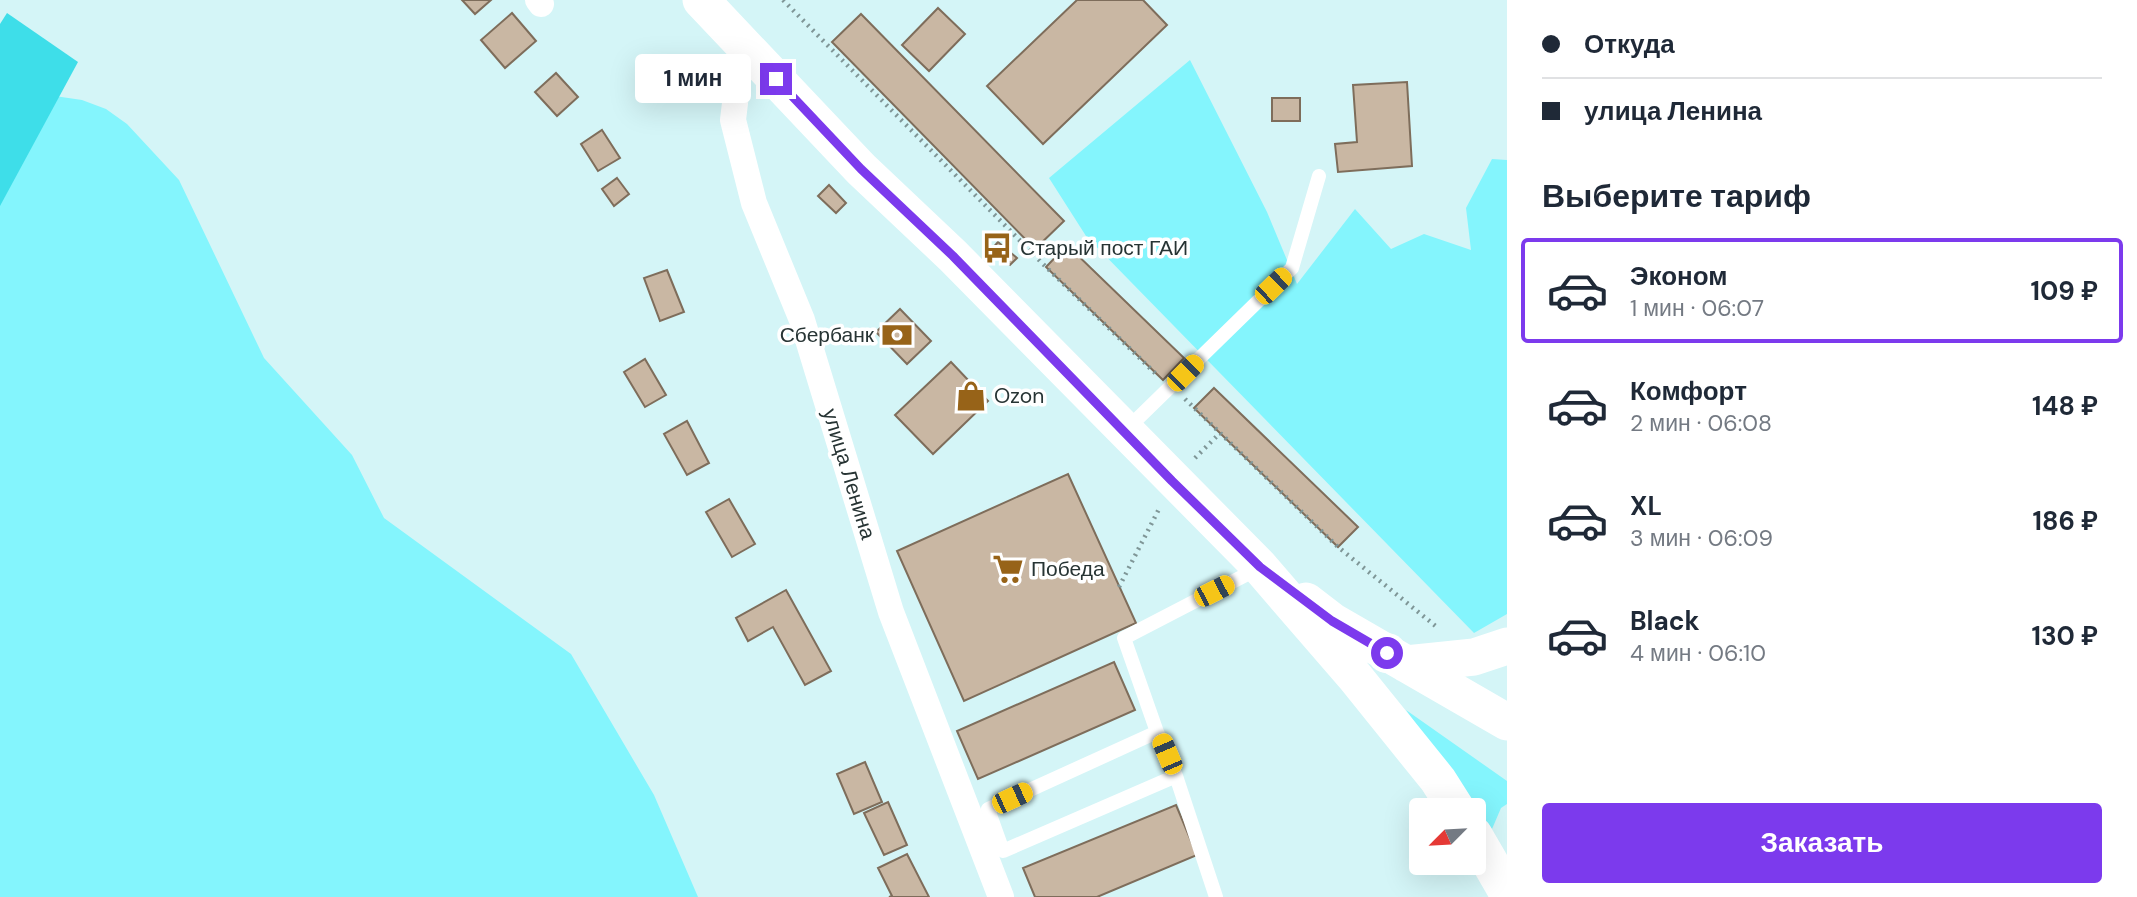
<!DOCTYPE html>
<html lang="ru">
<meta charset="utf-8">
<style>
:root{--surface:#fff;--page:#f6f6f7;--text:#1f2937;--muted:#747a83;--line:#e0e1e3;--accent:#7c3aed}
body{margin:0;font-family:"DM Sans",sans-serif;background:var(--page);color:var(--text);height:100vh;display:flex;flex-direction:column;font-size:26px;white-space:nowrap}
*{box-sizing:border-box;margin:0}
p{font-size:23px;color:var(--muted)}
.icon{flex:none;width:38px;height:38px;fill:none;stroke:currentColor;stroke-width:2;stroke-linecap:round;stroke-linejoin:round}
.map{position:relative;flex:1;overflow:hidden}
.drawer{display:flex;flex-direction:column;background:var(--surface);width:630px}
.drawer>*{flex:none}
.guide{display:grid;align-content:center;height:154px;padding:0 35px;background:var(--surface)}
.needle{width:46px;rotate:246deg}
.tools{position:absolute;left:1409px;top:798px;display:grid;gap:14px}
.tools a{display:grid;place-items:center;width:77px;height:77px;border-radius:7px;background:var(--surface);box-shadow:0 7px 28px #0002;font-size:35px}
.end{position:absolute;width:32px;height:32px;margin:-16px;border:9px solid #7c3aed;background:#fff;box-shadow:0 0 0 4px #fff}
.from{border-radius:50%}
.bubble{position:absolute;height:49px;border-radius:7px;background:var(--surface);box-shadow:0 7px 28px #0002;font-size:23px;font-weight:700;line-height:49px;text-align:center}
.car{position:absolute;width:21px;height:42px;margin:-21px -10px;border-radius:9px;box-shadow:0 0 5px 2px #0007;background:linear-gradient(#f5c518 24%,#345 0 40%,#f5c518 0 76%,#345 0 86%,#f5c518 0)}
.guide b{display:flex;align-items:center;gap:24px;height:66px;font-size:26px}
.guide b+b{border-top:2px solid var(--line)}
.guide i{width:18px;height:18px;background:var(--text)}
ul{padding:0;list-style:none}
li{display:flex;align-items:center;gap:21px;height:105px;margin:0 14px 10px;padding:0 21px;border:4px solid transparent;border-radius:7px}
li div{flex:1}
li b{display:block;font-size:26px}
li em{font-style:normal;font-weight:700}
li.on{border-color:var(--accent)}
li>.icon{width:63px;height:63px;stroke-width:1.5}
h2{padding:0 35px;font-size:32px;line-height:84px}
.cta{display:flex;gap:14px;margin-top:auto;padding:14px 35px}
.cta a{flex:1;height:80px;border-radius:7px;background:var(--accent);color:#fff;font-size:28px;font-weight:700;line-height:80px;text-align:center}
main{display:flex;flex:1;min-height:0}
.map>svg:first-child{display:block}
</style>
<main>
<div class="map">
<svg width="1507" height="897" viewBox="0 0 1507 897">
<rect width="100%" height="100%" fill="#d4f5f7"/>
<path fill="#84f5fd" d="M1190,60L1267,212L1297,284L1355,209L1391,249L1424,234L1471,250L1466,208L1492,159L1507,160V614L1474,633L1086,236L1049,178Z
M0,88L82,100L106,109L127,124L179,180L264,358L352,455L384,518L571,654L654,795L698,897H0Z
M1406,710L1507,781V804L1501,808L1492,829Z"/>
<path fill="#3edee9" d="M7,13L78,62L0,206V24Z"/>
<path fill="#c9b7a3" stroke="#7e6d5b" stroke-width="2" d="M462,0H491L475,14Z
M1077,0H1143L1167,25L1043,144L987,86Z
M938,8L965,34L929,71L902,45Z
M512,13L536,41L505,68L481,40Z
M861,14L1064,221L1035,249L832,42Z
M556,73L578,97L557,116L535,92Z
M1407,82L1412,166L1338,172L1335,144L1357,142L1353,85Z
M1272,98H1300V121H1272Z
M602,130L620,158L598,171L581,144Z
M617,178L629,194L614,206L602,189Z
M829,185L846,203L836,213L818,196Z
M998,242L1017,258L1010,265L992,249Z
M1067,245L1184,358L1163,380L1046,267Z
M667,270L684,312L660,321L644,278Z
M900,309L931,341L907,364L876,332Z
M645,359L666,395L645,407L624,372Z
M951,362L988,401L933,454L895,415Z
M1214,388L1358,527L1338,547L1194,408Z
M687,421L709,463L687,475L664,434Z
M1068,474L1136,623L964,701L897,551Z
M729,499L755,544L732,557L706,512Z
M786,590L831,671L805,685L773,627L748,641L736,618Z
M1114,662L1135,710L978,779L957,731Z
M865,762L882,802L854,814L837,774Z
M888,802L907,845L884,855L864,813Z
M1176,805L1197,855L1097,897H1035L1023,868Z
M907,854L929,897H889L892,896L878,868Z"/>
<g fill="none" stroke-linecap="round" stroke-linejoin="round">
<path stroke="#7f9697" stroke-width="4.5" stroke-dasharray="2 5" stroke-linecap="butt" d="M783,0L1046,267L1157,375
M1185,399L1338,547L1438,628
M1195,458L1219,434
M1119,587L1160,507"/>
<path stroke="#fff" stroke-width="14" d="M1125,431L1292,268L1319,176
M1157,732L988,809L1003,851L1176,776
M1216,897L1176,776L1157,732L1124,638L1259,568"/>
<path stroke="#fff" stroke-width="26" d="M538,0L541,4
M742,44L733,120L754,203L802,320L891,612L1001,897"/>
<path stroke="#fff" stroke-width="37" d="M701,0L861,169L953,256L1260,567L1355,677L1438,780L1457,810
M1306,601L1332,621L1507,722
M1406,664L1474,657L1507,646
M1474,835L1507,892"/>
</g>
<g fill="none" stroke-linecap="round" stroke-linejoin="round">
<path stroke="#7c3aed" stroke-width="9" d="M776,79L861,169L953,256L1172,481L1260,567L1332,621L1387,653"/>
</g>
<defs>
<g id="bus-bare" transform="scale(2.415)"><path d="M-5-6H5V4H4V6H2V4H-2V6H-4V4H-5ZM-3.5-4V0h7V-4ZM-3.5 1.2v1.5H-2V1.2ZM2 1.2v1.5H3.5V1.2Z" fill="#976318" stroke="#fff" stroke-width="2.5" paint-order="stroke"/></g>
<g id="bank-bare" transform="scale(2.415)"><path d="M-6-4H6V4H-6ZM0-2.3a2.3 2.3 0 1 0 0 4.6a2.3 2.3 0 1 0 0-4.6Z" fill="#976318" stroke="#fff" stroke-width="2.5" paint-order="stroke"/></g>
<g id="shop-bare" transform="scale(2.415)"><path d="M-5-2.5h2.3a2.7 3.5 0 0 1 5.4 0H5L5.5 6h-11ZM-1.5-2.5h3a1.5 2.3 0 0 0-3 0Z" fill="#976318" stroke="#fff" stroke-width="2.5" paint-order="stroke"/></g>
<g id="supermarket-bare" transform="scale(2.415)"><path d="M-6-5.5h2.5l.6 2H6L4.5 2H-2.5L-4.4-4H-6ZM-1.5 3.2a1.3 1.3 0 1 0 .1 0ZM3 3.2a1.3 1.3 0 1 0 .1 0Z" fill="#976318" stroke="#fff" stroke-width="2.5" paint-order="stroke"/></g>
</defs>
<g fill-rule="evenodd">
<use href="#bus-bare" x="997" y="248"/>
<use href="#bank-bare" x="897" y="335"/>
<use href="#shop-bare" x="971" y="396"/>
<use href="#supermarket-bare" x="1008" y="569"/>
</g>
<g text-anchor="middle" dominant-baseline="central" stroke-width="7" stroke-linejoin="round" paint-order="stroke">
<g font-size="21" fill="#273434" stroke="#fff" text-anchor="start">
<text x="1020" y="248">Старый пост ГАИ</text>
<text x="874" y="335" text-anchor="end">Сбербанк</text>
<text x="994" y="396">Ozon</text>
<text x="1031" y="569">Победа</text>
</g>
<g font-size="21" fill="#273434" stroke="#fff">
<text transform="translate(849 474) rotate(73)">улица Ленина</text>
</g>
</g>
</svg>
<div class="tools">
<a><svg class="needle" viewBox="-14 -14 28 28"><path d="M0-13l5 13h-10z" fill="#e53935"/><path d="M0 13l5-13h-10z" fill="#747a83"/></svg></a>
</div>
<i class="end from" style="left:1387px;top:653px"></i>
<i class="end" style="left:776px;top:79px"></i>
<div class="bubble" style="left:635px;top:54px;width:116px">1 мин</div>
<i class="car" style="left:1273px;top:286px;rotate:46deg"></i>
<i class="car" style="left:1185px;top:373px;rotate:45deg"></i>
<i class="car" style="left:1214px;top:591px;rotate:63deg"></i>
<i class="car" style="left:1167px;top:754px;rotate:337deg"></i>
<i class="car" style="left:1012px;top:798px;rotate:65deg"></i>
</div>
<section class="drawer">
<div class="guide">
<b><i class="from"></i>Откуда</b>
<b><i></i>улица Ленина</b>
</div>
<h2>Выберите тариф</h2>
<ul>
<li class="on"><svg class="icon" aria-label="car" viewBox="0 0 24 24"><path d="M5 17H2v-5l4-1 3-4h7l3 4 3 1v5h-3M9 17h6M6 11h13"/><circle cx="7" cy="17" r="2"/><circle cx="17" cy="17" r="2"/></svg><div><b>Эконом</b><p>1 мин · 06:07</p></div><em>109 ₽</em></li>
<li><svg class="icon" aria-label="car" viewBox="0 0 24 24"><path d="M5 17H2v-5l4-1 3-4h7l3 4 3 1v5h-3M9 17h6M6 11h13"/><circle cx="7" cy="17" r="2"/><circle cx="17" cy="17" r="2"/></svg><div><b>Комфорт</b><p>2 мин · 06:08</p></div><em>148 ₽</em></li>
<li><svg class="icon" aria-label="car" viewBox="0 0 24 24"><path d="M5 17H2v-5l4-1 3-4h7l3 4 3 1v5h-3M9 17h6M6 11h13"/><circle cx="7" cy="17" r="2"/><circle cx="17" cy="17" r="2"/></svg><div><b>XL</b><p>3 мин · 06:09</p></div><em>186 ₽</em></li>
<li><svg class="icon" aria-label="car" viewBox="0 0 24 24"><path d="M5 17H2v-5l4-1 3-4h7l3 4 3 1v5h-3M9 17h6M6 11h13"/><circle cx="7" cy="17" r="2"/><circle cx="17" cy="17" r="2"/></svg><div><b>Black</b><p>4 мин · 06:10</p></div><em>130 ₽</em></li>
</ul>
<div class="cta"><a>Заказать</a></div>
</section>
</main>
